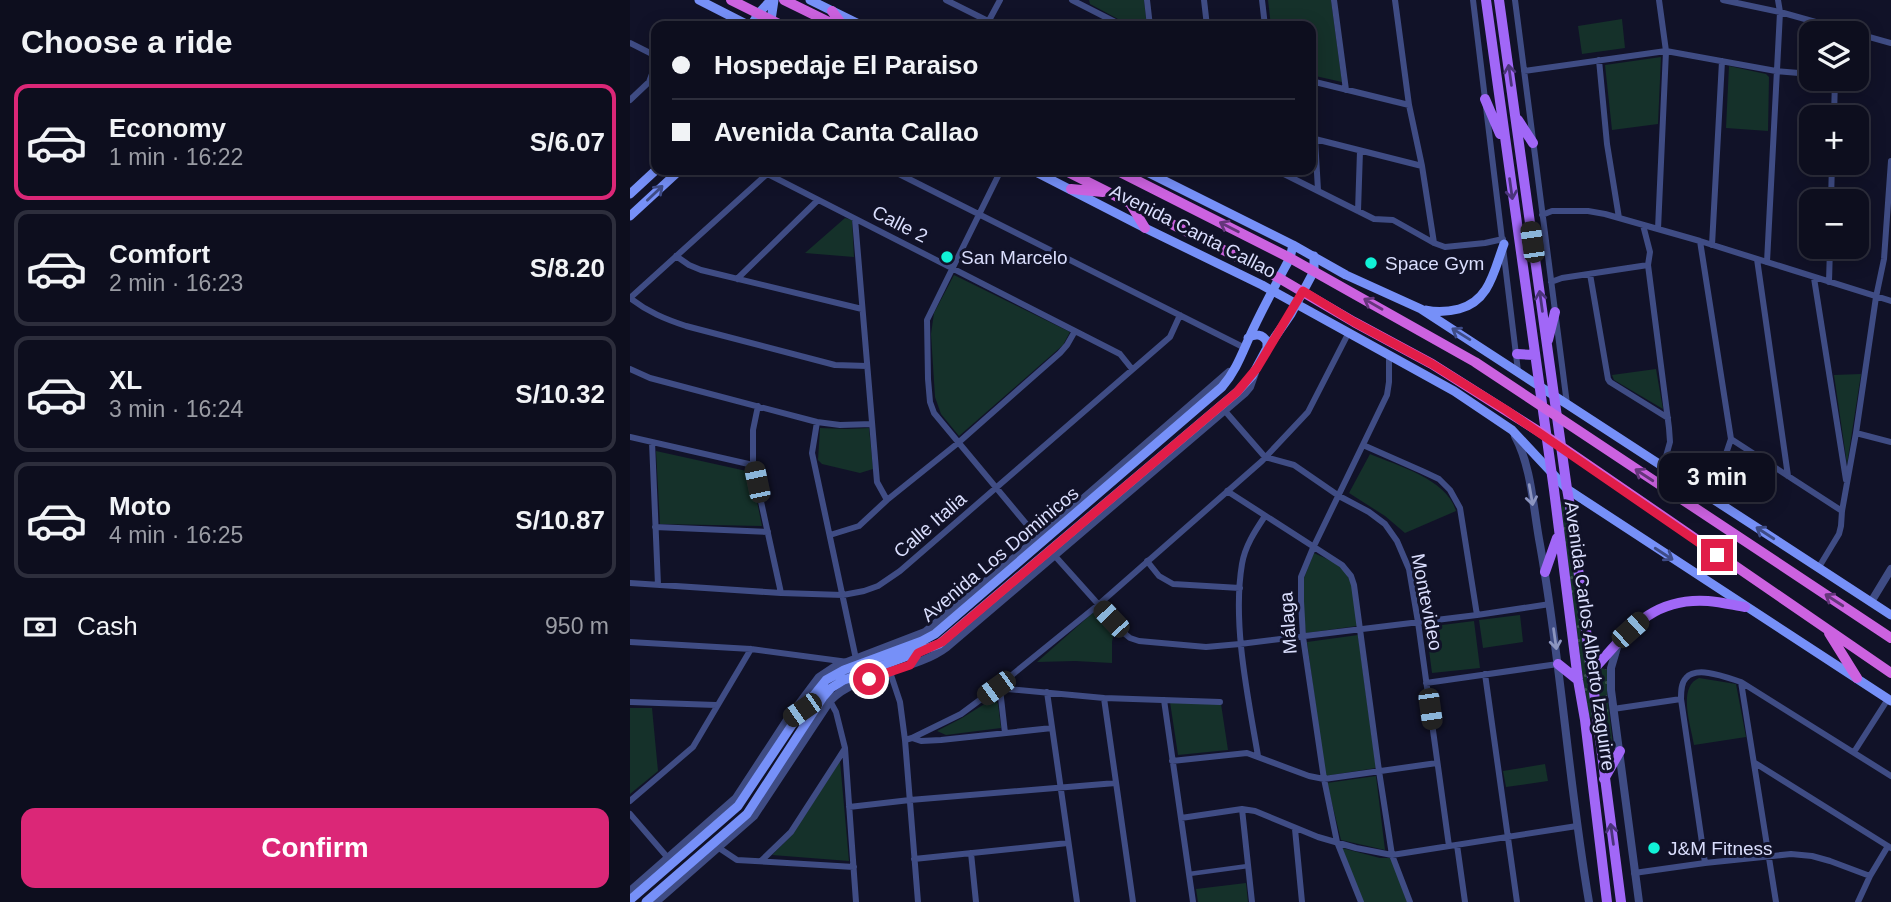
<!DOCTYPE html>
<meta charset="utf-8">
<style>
:root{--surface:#0d0e1e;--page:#161727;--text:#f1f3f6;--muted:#9a9ca4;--line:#2d2e3c;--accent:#db2777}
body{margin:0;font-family:Arial,sans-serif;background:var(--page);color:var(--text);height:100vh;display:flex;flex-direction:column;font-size:26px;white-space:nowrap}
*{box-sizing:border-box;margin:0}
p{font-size:23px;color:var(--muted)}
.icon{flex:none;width:38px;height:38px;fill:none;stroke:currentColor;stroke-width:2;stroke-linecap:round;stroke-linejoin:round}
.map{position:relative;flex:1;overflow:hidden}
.details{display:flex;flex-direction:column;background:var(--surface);width:630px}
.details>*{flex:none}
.guide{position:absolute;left:21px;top:21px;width:665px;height:154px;border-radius:14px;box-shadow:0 4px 18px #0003,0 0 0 2px var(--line);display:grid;align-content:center;height:154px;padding:0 21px;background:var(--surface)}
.fabs{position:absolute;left:1169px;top:21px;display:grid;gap:14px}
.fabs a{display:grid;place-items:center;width:70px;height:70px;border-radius:14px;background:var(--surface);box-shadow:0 4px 18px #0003,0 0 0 2px var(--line);font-size:35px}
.end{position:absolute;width:32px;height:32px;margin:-16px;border:9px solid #e11d48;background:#fff;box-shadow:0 0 0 4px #fff}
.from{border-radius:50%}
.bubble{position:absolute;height:49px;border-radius:14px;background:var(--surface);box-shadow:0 4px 18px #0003,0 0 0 2px var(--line);font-size:23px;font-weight:700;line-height:49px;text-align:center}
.car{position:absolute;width:21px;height:42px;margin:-21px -10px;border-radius:9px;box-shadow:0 0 5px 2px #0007;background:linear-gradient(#222 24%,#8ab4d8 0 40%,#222 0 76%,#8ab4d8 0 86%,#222 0)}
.guide b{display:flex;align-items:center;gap:24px;height:66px;font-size:26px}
.guide b+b{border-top:2px solid var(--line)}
.guide i{width:18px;height:18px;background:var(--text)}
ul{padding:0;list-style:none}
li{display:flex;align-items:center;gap:21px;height:116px;margin:0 14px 10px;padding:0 7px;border:4px solid var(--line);border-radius:14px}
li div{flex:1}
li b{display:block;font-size:26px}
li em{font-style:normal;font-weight:700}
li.on{border-color:var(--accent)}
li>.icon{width:63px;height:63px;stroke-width:1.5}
h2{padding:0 21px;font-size:32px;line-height:84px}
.pay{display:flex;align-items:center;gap:18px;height:77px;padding:0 21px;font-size:26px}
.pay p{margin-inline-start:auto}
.button{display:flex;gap:14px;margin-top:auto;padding:14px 21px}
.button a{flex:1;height:80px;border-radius:14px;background:var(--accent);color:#fff;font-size:28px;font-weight:700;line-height:80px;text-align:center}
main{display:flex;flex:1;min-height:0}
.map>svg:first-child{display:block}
</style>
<main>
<section class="details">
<h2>Choose a ride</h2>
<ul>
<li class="on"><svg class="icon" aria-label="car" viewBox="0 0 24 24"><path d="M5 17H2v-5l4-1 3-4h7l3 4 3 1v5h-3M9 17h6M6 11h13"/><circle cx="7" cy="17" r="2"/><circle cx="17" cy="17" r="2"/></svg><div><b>Economy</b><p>1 min · 16:22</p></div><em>S/6.07</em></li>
<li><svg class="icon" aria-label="car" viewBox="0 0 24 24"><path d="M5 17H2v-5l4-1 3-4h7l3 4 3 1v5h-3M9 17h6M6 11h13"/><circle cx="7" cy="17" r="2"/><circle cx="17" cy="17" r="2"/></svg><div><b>Comfort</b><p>2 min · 16:23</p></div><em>S/8.20</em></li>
<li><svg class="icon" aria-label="car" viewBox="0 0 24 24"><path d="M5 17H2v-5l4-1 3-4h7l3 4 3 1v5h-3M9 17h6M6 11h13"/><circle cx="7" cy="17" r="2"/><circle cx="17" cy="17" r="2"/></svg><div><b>XL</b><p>3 min · 16:24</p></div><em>S/10.32</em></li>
<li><svg class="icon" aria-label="car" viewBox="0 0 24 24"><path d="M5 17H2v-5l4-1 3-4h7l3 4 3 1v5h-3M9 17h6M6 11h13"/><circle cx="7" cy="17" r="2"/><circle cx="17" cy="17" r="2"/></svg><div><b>Moto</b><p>4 min · 16:25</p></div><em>S/10.87</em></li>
</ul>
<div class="pay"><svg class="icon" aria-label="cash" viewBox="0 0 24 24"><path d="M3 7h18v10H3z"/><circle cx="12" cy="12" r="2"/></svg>Cash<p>950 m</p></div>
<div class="button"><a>Confirm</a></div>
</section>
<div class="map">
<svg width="1261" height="902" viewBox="0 0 1261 902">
<defs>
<pattern id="grass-dots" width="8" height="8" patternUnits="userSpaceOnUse" patternTransform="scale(1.75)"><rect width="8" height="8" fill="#15312a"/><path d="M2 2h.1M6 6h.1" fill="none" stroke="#364e4a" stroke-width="1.8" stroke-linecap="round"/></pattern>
</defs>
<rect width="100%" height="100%" fill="#111228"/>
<path fill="url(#grass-dots)" d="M929,501L935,503L965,716L962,718L958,715Z
M971,668L978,670L977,694L983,745L976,759L965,690Z"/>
<path fill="#15312a" d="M459,0H514L517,26H501L460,4Z
M638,0H701L712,82L681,75V26H641Z
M992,19L995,48L952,54L948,26Z
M1031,57L1028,124L982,130L975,65Z
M1099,66L1136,74L1139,77L1138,131L1096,128Z
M215,218L222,220L224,257L175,253Z
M324,275L440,332L433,345L329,436L311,414L305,397L301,334L304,313Z
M1026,369L1033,409L984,380L982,375Z
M1231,374L1217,464L1204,375Z
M190,428L217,429L239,428L243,469L230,473L192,464L188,460Z
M26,451L121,472L132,526L30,524Z
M740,454C768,466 817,479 826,511L775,533L755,516L719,493Z
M684,553C692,557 703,561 710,567C726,580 725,607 727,626L676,633L673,611L674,578Z
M466,610L484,632L482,642V663L445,661L407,662Z
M890,615L893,642L853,648L849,620Z
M844,621L850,668L802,673L796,627Z
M728,635L746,768L695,776L677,642Z
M1069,678L1106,684L1116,737L1064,745C1061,726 1047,687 1069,678Z
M364,698L368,704L371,728L316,735L307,731L332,718Z
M540,702L591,704L598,750L548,755Z
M0,708H22L28,771L0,794Z
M210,761L219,861L142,855L163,834Z
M915,764L918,781L876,787L873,771Z
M746,776L755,850L711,840L697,783Z
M712,848L750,858H761L777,902H732Z
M616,883L618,902H568L566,889Z"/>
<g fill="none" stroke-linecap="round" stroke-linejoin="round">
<path stroke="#3f4c84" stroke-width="4.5" d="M559,874L618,866"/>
<path stroke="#3f4c84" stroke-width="6" d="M316,0L368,26
M442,0L493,26
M517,0L520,26
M574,0L577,26
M632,0L635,26
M704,0L716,90
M765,0L779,105L792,166L804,243
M843,0L888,371
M885,0L937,404
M1093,0L1150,12L1261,43
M356,26L370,0
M0,43L26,56
M969,60L977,144L989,218
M894,71L1036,51L1146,71L1181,74
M681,81L779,105
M0,100L19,82L26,63
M1204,117L1205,79
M681,138L792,166
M685,139L688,190
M130,170L490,354L502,369
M261,170L615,348
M371,170L297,320L298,379L300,402L304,413L408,538
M646,170L744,219L763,220L804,243L815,247L855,243L873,239
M1201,201L1202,163
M728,211L730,151
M912,215L922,211H958L975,214L1070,241L1261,301
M225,219L247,482L257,500
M1013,225L1020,252L1018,265L1039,428L1040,442L1033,467
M1028,229L1036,51L1029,0
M1070,241L1101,439L1081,498
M1082,245L1092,61
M46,256L59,265L71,270L232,309
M1127,259L1158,476
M1137,262L1150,12L1148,0
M960,274L978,379L980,382L1038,418
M1184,278L1216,480
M107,279L188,200
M921,282L932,278L1018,265
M1199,282L1200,247
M0,298C18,312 35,319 56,326L205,365L237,366
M0,298L137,174
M0,369L20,378L187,422L210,425L242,424
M128,406L123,430V465L151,593
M595,411L635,457L664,465L709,496L739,512L755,524L767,541L779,569L788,622L819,846
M187,422L182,453L226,659
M1226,433L1261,442
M0,437L123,465
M1101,439L1212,511
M22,442L28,585
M733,445L792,471L809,479L820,490L830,508L847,615
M597,491L712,565L721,576L724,585L749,771L762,855L780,902
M25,527L138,532
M200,535L229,526L257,500L328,443L430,353L437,345L445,331
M425,556L494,633L500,638L509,641L576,647L610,644L847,615L920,604
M517,561L529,576L543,584L610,588
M1189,567L1209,534L1211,526L1212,511L1226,433L1246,297L1254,259L1261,161
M0,583L151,593L213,595L234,591L248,586L270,571L540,337L550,315
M0,642L121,649L218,662
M260,672L270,702L275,740L288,902
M855,674L887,902
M1111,682L1146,902
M796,683L928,664
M366,688L474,698L590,702
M370,689L375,733
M417,692L447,902
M474,698L503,902
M534,700L563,902
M200,701L206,712L215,748L226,902
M0,702L86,705
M983,709L1051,699
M282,738L291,741L311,740L422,728
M275,740L282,738L331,714L366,688L468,605L632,461L678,412L719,332
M1224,752L1258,699
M628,756C618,697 602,623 612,564C615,546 625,531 635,516
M542,761L617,753L679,776L694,779L807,763
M1125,763L1261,848
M0,801L63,747L121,649
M219,807L280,800L486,783
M612,809L622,902
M0,814L38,858
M551,818L612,809L625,811L688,837L726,848L762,855L947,826
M665,829L672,902
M827,845L835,902
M89,848L107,860L224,867
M341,853L346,902
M284,859L438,843
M131,861L161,832L214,750
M1075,863L1051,699C1051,692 1051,683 1056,678C1067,665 1098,678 1111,682L1261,776
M1004,873L1075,863L1161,854L1182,856L1200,861L1240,876
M731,902L707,842L694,779L673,637L671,601V577L683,548L757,395L759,382V354
M1228,902L1240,876L1258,846"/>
<path stroke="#3f4c84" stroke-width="8" d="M885,436C901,466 903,505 909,539C931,659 938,781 959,902
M1241,602L1261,569
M988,644L981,668V690L1009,902
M0,891L106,798L157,720L189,677L204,667L295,632L408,538L599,372
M26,902L124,816L200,701C227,672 284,672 317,647L615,393L620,387L625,373"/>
<path stroke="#7690f8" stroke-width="9" d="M69,0L120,26
M180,0L233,26
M121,26L128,14L141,0
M138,26L141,20L144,0
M402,170L515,228L632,285L824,391L882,430L937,489L1261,701
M513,170L663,245L716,275L791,309L1261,615
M0,194L26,170
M0,216L50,170
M796,310C808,313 817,312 829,309C860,301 864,270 874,244
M618,338C625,333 633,334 637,342V349
M0,900L108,806L172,710L196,680L214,670L292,641L305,634L592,387C605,372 611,356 619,338C631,311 646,284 660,258L663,245
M16,902L117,814L193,697L201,688L214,680L309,644L607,392L622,376L636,350L661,314L684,271V256"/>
<path stroke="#a167f7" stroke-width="10" d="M856,0L924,490L948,680L955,720L977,902
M869,0L937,489L940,506L991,902
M855,99L870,134
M888,120L903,143
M918,340L925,312
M887,354L904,355
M915,572L927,538
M928,664L948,680
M962,671C997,633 1020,597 1078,601C1090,602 1103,605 1115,607
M974,779L990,751"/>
<path stroke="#cc62e0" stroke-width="10" d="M101,0L153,26
M154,0L207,26
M202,11L213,26
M434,170L649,278L724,322L802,364L916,436L1261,673
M486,170L660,258L845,362L1261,638
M441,189L473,192
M500,203L515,228
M1199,633L1227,678"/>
</g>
<defs><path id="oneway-shaft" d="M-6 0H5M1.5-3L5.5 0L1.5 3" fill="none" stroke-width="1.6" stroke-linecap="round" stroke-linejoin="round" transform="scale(1.75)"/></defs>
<g stroke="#4b347b">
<use href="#oneway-shaft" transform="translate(880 75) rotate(-98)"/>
<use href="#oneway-shaft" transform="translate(881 189) rotate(82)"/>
<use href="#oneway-shaft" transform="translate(911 301) rotate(-98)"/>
<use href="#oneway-shaft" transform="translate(982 834) rotate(-98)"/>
</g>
<g stroke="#3e4b86">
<use href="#oneway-shaft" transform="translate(25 193) rotate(-43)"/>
<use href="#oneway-shaft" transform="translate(831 334) rotate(-148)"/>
<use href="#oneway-shaft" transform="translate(1135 533) rotate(-147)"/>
<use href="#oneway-shaft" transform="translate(1034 554) rotate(33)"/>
</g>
<g stroke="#65367b">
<use href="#oneway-shaft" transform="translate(599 227) rotate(-153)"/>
<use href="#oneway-shaft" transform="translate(743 304) rotate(-150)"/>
<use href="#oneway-shaft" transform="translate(1014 475) rotate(-147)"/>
<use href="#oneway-shaft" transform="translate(1204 600) rotate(-147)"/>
</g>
<g stroke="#8c95c0">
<use href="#oneway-shaft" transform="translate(901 495) rotate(80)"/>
<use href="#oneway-shaft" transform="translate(925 639) rotate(82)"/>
</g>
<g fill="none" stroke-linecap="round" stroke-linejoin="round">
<path stroke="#e11d48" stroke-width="9" d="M239,679L280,665L288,653L312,642L607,392L627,368L673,291L724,322L802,364L876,410L1087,555"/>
</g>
<g fill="#11f2d7" stroke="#111228" stroke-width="2.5">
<circle cx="317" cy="257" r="7"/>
<circle cx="741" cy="263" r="7"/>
<circle cx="1024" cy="848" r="7"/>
</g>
<g text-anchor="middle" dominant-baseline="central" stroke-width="6" stroke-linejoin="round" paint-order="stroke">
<g font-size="19" fill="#dadefd" stroke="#111228">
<text transform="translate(270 224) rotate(27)">Calle 2</text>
<text transform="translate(563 231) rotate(27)">Avenida Canta Callao</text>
<text transform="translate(300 525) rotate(-41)">Calle Italia</text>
<text transform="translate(370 554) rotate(-40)">Avenida Los Dominicos</text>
<text transform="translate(797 602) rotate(79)">Montevideo</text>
<text transform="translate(658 623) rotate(-94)">Málaga</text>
<text transform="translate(960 636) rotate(82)">Avenida Carlos Alberto Izaguirre</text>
</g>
<g font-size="19" fill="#dadefd" stroke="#111228" text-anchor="start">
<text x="331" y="257">San Marcelo</text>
<text x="755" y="263">Space Gym</text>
<text x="1038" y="848">J&amp;M Fitness</text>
</g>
</g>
</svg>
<div class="fabs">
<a><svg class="icon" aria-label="layers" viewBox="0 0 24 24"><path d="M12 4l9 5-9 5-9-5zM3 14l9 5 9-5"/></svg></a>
<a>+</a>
<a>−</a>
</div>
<i class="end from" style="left:239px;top:679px"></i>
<i class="end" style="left:1087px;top:555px"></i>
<div class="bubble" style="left:1029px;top:453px;width:116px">3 min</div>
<i class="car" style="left:902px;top:242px;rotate:352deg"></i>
<i class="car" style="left:127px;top:482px;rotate:348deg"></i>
<i class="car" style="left:481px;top:619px;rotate:317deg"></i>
<i class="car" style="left:1000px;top:630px;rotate:48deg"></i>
<i class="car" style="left:366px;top:688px;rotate:234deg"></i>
<i class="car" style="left:800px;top:709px;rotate:172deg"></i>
<i class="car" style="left:172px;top:710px;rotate:235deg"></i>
<div class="guide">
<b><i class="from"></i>Hospedaje El Paraiso</b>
<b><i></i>Avenida Canta Callao</b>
</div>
</div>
</main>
